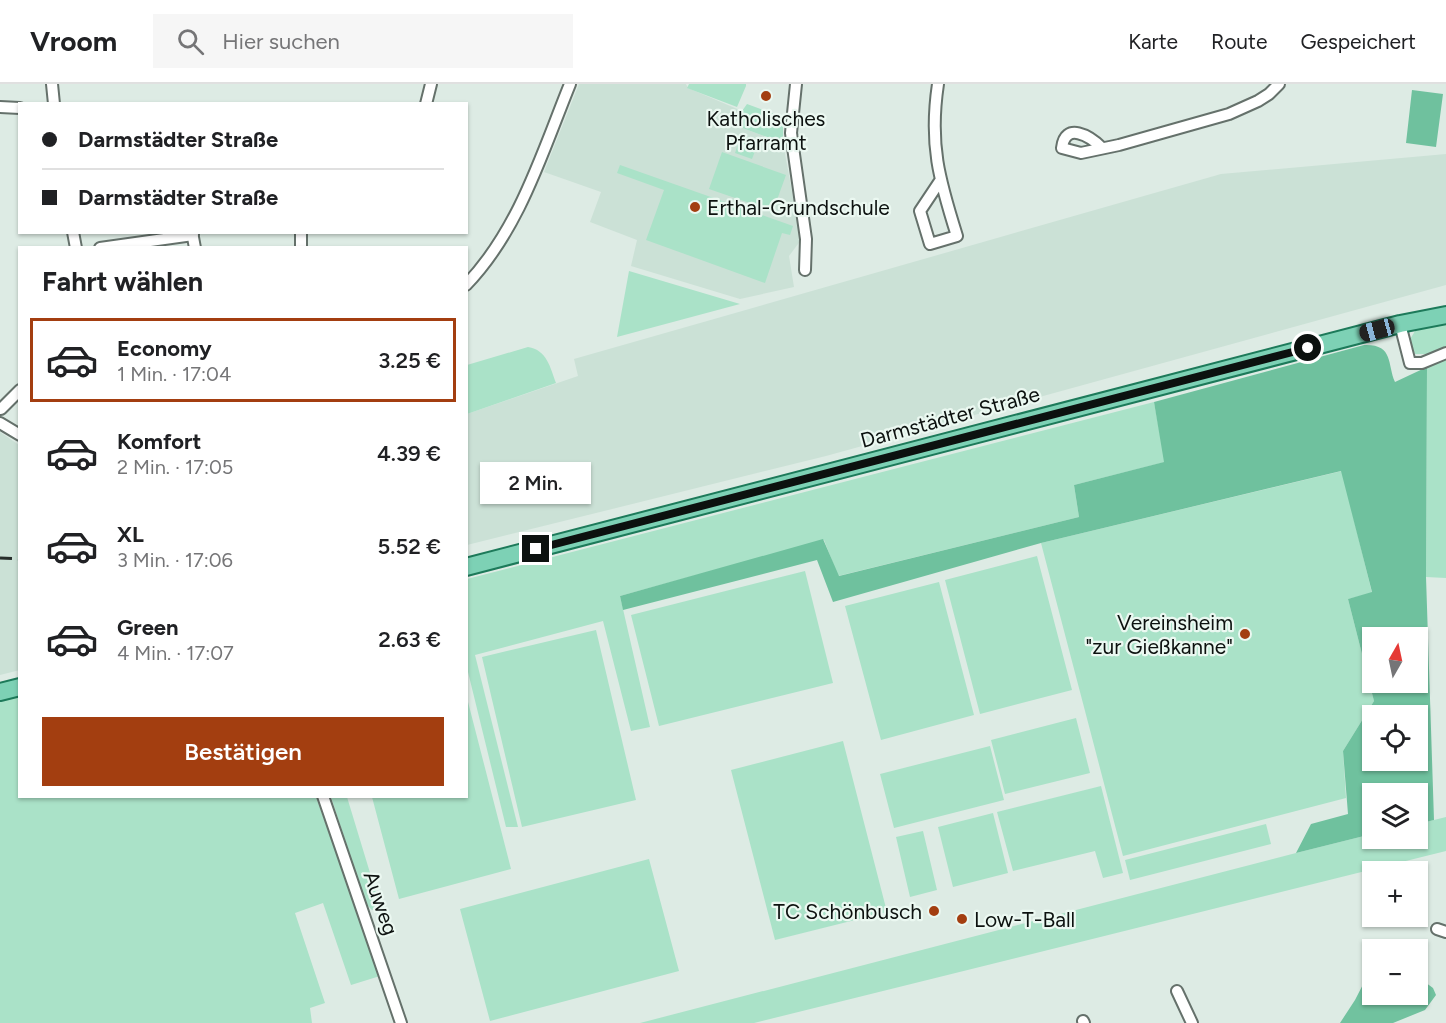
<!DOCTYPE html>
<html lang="de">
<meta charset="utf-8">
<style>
:root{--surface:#fff;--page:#f6f6f6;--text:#202124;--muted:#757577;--line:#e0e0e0;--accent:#a33e10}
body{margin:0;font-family:Figtree,sans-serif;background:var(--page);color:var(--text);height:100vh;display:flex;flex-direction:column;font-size:22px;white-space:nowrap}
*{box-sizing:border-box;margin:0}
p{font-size:20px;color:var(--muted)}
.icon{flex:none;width:33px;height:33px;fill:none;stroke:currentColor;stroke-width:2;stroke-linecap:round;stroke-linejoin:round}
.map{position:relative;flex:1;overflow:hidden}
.sheet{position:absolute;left:18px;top:162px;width:450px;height:552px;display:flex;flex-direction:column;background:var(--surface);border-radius:0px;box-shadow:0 2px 4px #0004}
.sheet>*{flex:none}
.hud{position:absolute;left:18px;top:18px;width:450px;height:132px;border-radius:0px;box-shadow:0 2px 4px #0004;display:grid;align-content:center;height:132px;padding:0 24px;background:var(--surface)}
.needle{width:39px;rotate:9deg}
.buttons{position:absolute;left:1362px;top:543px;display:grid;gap:12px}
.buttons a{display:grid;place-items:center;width:66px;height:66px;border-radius:0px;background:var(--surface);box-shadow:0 2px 4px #0004;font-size:30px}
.end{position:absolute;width:27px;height:27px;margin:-14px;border:8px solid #0c110f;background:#fff;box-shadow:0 0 0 3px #fff}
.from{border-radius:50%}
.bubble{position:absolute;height:42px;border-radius:0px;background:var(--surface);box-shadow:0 2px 4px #0004;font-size:20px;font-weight:600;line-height:42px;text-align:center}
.car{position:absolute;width:18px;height:36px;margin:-18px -9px;border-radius:8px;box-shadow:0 0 4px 2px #0007;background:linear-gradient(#222 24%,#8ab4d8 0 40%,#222 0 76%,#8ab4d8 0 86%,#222 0)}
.hud b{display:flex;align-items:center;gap:21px;height:57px;font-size:22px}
.hud b+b{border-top:2px solid var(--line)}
.hud i{width:15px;height:15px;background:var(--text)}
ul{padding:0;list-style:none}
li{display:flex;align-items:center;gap:18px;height:84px;margin:0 12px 9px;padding:0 12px;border:3px solid transparent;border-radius:0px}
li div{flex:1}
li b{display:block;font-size:22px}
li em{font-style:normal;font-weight:600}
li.selected{border-color:var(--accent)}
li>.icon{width:54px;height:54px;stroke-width:1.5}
h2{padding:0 24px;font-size:27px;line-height:72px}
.action{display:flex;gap:12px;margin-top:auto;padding:12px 24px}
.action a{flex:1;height:69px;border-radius:0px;background:var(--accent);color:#fff;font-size:24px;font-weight:600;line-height:69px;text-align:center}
header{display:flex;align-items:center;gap:36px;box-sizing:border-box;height:84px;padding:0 30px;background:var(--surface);border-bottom:2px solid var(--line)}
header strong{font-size:28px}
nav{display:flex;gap:33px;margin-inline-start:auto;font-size:21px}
.search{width:420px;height:54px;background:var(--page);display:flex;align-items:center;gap:15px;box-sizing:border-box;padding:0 21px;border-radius:0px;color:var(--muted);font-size:22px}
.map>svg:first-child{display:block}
</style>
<header>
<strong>Vroom</strong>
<div class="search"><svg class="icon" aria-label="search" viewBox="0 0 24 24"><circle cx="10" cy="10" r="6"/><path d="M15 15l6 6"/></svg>Hier suchen</div>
<nav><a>Karte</a><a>Route</a><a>Gespeichert</a></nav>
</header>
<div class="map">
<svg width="1446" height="939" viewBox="0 0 1446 939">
<rect width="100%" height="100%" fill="#ddebe4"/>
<path fill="#cbe1d6" d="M579,0H686L688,4L742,27L737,42L783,59L801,156L789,172L794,203L740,215L631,182L637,156L590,138L601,108L544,88Z
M1446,70V201L826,372L467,461V330L578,292L574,275L1221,90Z
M0,348L19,361L20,586L0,591Z"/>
<path fill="#aae2c8" d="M689,0H746V2L737,23L687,4Z
M747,20L783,33V59L737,42L742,27Z
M741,51L759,57L752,75L735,69Z
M722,68L786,91L773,127L709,105Z
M620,81L793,142L790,151L782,149L765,199L646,156L664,106L617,89Z
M629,187L740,220L617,253Z
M1446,239V262L1428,270H1415L1409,257L1415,247Z
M528,263C547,266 550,283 556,299L467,330V281Z
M1446,274V494L1426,493L1427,283Z
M1154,318L1165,378L1074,401L1079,433L838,492L824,456L620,512L650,643L631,647L603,537L475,571L518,743H506L468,588H467V495Z
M1342,387L1372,509L1348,515L1374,617L1343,667L1346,714L1123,772L1041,459Z
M1037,472L1072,606L980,630L945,496Z
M805,487L833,599L659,642L631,531Z
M939,498L974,631L881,656L845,522Z
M596,546L636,716L522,743L482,573Z
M19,609L20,712L316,713L380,892L351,901L323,819L295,829L325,919L310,924L312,939H0V614Z
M467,614L511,785L399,815L372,713L466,712Z
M1076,634L1090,689L1005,710L991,656Z
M843,657L887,828L775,856L731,686Z
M990,662L1004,716L894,744L880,690Z
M1101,702L1123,789L1103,794L1095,767L1013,787L997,728Z
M331,713H347L381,825L372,826L366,820Z
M993,729L1008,789L953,803L938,743Z
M1446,733V767L754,939H640L1296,769L1372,750V754H1418V740Z
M1266,740L1271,760L1130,796L1125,776Z
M923,747L937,806L910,813L896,753Z
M649,775L679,887L490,937L460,825Z"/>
<path fill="#6fc19e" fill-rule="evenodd" d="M1412,6L1443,10L1436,63L1406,59Z
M1364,261C1394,260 1387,280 1395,298L1427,283L1426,493L1434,736L1418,740V710H1372V750L1296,769L1311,740L1348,730L1343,667L1374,617L1348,515L1372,508L1341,387L1041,459L833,518L817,476L623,526L620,512L823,455L839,492L1079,433L1074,401L1164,378L1154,318ZM1372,554H1418V598H1372ZM1372,632H1418V676H1372Z"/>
<path fill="#71c29f" d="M1372,883V910H1418V893L1433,904L1436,911L1425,926L1393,939H1340L1355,916Z"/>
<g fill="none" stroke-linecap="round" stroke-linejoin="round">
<g stroke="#65716b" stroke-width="14">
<path id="street" d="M52,0L54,20
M796,0L791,49L806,155L805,186
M938,0C929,60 939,95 957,152L930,160L920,127L940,97
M426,20L431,0
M0,23L20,24
M1102,64C1090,52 1065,37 1062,64L1081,69L1119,61L1229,30L1258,17L1269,10L1279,0
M73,148L76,164
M192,148L195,164
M301,148V164
M100,164L193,151
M466,201C519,146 542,69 570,0
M1400,240L1410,279H1422L1446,269
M1,325L20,306
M0,339L20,351
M323,712L401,939
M1437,845L1446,848
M1177,907L1192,939
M1083,937L1084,939"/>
</g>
<g stroke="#1d7a5a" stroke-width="20">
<path id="primary" d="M466,483L1400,240L1446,231
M0,608L20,603"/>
</g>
<use href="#street" stroke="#fff" stroke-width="10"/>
<use href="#primary" stroke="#7dd1b5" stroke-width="16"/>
<path stroke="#272e2b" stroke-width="3" stroke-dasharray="12 6" stroke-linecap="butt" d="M0,474L20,475"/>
</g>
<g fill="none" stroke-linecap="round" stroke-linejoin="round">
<path stroke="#0c110f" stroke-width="8" d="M536,465L1308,264"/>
</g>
<g fill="#a33e10" stroke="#ebf8f1" stroke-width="2">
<circle cx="766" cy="12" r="6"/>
<circle cx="695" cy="123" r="6"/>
<circle cx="1245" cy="550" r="6"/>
<circle cx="934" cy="827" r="6"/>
<circle cx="962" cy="835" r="6"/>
</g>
<g text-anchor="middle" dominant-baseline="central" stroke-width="4.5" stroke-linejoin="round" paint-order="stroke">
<g font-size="21" fill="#0c110f" stroke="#ebf8f1" text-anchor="start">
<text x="766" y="34" text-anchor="middle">Katholisches<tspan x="766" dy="24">Pfarramt</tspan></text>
<text x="707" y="123">Erthal-Grundschule</text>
<text x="1233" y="538" text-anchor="end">Vereinsheim<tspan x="1233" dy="24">"zur Gießkanne"</tspan></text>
<text x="922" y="827" text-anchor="end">TC Schönbusch</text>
<text x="974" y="835">Low-T-Ball</text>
</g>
<g font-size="21" fill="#0c110f" stroke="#ebf8f1">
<text transform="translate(950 333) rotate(-15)">Darmstädter Straße</text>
<text transform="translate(381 819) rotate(71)">Auweg</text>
</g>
</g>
</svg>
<div class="buttons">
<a><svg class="needle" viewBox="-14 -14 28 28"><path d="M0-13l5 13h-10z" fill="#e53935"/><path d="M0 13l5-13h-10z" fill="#757577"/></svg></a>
<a><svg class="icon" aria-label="locate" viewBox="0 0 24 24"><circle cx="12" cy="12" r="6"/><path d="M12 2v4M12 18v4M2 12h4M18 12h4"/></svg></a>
<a><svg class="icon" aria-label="layers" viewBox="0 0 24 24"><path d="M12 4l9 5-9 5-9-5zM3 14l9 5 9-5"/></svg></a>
<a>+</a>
<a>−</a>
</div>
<i class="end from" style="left:1308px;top:264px"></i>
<i class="end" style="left:536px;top:465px"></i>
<div class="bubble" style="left:480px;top:378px;width:111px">2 Min.</div>
<i class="car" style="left:1377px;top:246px;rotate:255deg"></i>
<div class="hud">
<b><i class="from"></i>Darmstädter Straße</b>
<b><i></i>Darmstädter Straße</b>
</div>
<section class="sheet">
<h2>Fahrt wählen</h2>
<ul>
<li class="selected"><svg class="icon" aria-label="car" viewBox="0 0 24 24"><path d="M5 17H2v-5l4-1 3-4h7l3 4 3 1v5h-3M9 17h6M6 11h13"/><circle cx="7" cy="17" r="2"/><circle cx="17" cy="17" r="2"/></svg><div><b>Economy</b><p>1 Min. · 17:04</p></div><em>3.25 €</em></li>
<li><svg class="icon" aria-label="car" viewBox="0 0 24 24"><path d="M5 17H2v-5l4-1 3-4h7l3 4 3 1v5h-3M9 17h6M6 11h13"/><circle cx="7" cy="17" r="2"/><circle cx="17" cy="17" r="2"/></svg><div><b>Komfort</b><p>2 Min. · 17:05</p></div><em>4.39 €</em></li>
<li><svg class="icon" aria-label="car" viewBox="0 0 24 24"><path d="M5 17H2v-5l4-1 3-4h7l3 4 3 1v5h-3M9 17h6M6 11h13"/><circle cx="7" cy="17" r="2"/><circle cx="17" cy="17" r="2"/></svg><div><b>XL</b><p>3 Min. · 17:06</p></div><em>5.52 €</em></li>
<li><svg class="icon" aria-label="car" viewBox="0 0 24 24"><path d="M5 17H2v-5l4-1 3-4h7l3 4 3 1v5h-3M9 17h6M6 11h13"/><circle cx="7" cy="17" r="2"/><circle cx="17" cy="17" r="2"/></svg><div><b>Green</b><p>4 Min. · 17:07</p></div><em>2.63 €</em></li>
</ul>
<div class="action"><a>Bestätigen</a></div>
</section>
</div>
